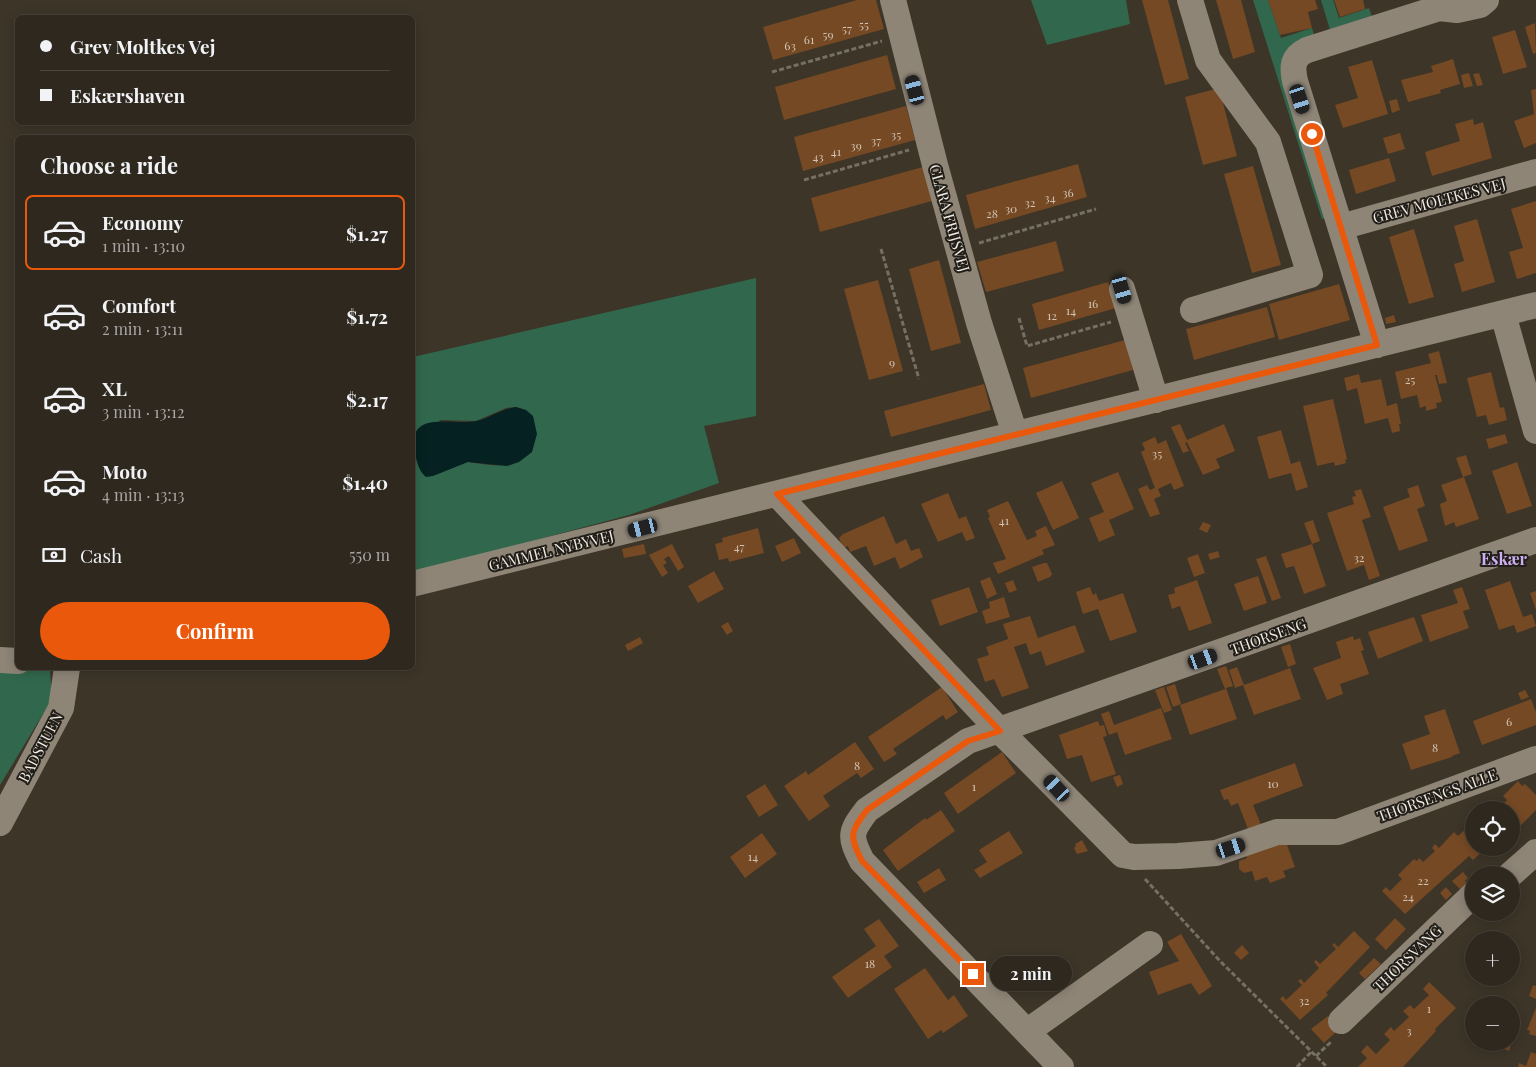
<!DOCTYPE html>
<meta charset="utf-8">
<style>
:root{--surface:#2e281e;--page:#363027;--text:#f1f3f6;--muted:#a7a6a4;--line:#49443c;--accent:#ea580c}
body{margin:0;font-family:"Playfair Display",serif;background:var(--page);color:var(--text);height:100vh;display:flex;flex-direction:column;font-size:19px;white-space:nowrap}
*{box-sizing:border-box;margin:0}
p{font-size:16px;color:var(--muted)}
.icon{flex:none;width:28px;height:28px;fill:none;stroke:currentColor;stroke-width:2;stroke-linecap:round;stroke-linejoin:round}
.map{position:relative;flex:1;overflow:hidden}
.panel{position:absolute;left:15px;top:135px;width:400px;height:535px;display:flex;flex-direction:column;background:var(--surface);border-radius:8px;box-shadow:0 2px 12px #0003,0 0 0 1px var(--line)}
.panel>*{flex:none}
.top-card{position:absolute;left:15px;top:15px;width:400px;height:110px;border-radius:8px;box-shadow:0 2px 12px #0003,0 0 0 1px var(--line);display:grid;align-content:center;height:110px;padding:0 25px;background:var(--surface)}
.fabs{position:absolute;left:1465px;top:801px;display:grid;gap:10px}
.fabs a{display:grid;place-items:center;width:55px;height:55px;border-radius:50%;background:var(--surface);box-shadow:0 2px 12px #0003,0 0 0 1px var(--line);font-size:25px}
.end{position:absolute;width:22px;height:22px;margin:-11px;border:6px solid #ea580c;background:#fff;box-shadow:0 0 0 2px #fff}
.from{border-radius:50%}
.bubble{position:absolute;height:35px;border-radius:18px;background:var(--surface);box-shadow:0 2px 12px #0003,0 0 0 1px var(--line);font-size:16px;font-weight:700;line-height:35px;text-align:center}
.car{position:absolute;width:15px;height:30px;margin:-15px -8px;border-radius:6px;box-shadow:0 0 4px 1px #0007;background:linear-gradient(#222 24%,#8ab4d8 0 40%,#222 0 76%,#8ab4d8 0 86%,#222 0)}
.top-card b{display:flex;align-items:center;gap:18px;height:48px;font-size:19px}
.top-card b+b{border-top:1px solid var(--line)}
.top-card i{width:12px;height:12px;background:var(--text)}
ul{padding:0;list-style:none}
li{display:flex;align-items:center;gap:15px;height:75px;margin:0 10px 8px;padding:0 15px;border:2px solid transparent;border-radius:8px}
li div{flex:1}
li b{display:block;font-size:19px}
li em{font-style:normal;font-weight:700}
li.on{border-color:var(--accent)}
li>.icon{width:45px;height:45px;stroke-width:1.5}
h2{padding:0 25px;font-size:22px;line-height:60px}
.pay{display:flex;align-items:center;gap:12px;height:55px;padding:0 25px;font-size:19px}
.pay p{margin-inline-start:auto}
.button{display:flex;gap:10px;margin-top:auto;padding:10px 25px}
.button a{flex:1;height:58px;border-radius:30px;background:var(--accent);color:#fff;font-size:20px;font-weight:700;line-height:58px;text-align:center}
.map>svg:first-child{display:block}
</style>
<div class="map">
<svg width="1536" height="1067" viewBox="0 0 1536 1067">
<rect width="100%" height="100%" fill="#3d3528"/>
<path fill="#31684d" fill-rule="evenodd" d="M1031,0H1126L1130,24L1047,45Z
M1253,0H1268L1281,38L1312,28L1315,38L1302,43L1326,218L1322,219Z
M1321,0H1333L1339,18L1369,8L1373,20L1331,33Z
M756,278V416L704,426L719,483L629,515L413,573V357ZM516,407L526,410L532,452C508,470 496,466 468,462L439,420L476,421L506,408Z
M0,666L50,670L52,699L0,785Z"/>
<path fill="#062121" d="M516,407L526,410L533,416L537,434L532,452L519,462L507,466L468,462L433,476L426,477C419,471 417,463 415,453C406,408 452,426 476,421C490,418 501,409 516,407Z"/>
<path fill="#754924" d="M857,0H876L884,29L773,60L763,27Z
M1142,0H1168L1189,79L1165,85Z
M1216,0H1241L1255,52L1233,59Z
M1268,0H1315L1318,9L1308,12L1312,28L1280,35Z
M1334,0H1363L1365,9L1340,17Z
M1535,23L1536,53L1533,54L1525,27Z
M1515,30L1527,67L1503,74L1492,37Z
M887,55L896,89L784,120L775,87Z
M1453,59L1460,84L1440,90L1441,93L1408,102L1401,80L1433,72L1431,66Z
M1372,60L1388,114L1343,128L1335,105L1358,98L1348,67Z
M1469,73L1473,86L1464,88L1461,75Z
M1479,73L1483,85L1477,86L1473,74Z
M1219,88L1237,156L1203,165L1185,97Z
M1536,89V143L1524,148L1514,121L1534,114L1531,90Z
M1397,99L1400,110L1392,113L1389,101Z
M906,106L915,140L803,171L794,137Z
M1473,119L1474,125L1483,122L1492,158L1432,176L1425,152L1460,141L1455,124Z
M1400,133L1405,149L1388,154L1383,138Z
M1389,158L1396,181L1356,194L1349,170Z
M1078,164L1087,197L975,229L966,195Z
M1253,166L1281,265L1252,273L1224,174Z
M923,167L932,201L820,232L811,198Z
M1536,201V273L1517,279L1509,252L1523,248L1511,209Z
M1477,219L1495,282L1462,292L1454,264L1464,261L1454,226Z
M1414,229L1434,297L1409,304L1389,237Z
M1056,241L1064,271L986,292L977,262Z
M939,260L961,343L931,351L909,269Z
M878,280L903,371L869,380L844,289Z
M1108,282L1116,308L1039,330L1032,304Z
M1339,284L1350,320L1279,340L1269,304Z
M1267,307L1275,337L1194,360L1186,329Z
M1394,315L1396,322L1386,324L1385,318Z
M1125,340L1133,370L1031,398L1023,368Z
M1439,351L1447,383L1439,384L1437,375H1435L1442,402L1436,403L1437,408L1426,411V406L1420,408L1417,395L1401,399L1395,372L1431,363L1428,354Z
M1491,372L1500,408L1504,407L1507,420L1489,425L1486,415L1477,417L1467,378Z
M1359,374L1361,383L1381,379L1387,406L1397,403L1401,424H1399L1400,431L1392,433L1388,418L1365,424L1357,388L1347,391L1344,378Z
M984,384L991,410L891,437L884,411Z
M1333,399L1347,459L1345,460L1346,463L1335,466L1334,462L1317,466L1303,406Z
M1180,424L1187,440L1224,424L1235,451L1216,459L1220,468L1203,475L1187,442L1185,443L1189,451L1183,453L1171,427Z
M1281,430L1291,464L1300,461L1308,487L1296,491L1291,473L1269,479L1257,437Z
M1505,434L1508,443L1489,449L1486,439Z
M1155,437L1158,444L1166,440L1184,486L1174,490L1171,483L1158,489L1161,496L1154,499L1160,514L1150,517L1138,489L1147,485L1150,490L1155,488L1141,452L1145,450L1142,443Z
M1466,455L1472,474L1463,477L1456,458Z
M1517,462L1532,506L1507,514L1492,471Z
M1118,472L1134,509L1109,520L1115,535L1099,542L1089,518L1104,512L1091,483Z
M1464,477L1479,519L1456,527L1454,522L1445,526L1440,504L1447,501L1441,485Z
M1062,481L1079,518L1053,530L1036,493Z
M1418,485L1425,506L1417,509L1428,541L1399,551L1383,507L1410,497L1407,489Z
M1361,489L1371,517L1362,520L1380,576L1369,580L1364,565L1347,571L1327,513L1354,504L1352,497L1356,496L1354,491Z
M948,493L959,519L966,516L975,538L966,541L962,532L938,542L921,504Z
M1008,501L1027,540L1037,536L1035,531L1046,526L1055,545L1042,550L1044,554L998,574L993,563L1006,559L988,518L990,517L987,510Z
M884,516L896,544L906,539L911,551L919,548L923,557L900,569L895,557L874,566L866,546L850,552L848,546L843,548L839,538L843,534Z
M1313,520L1320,541L1312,544L1304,523Z
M1203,522L1211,525L1207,533L1199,529Z
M758,528L764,553L729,562L728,558L719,560L715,544L723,542L722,538Z
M794,538L801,553L782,562L775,546Z
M644,544L646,554L624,558L622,549Z
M672,544L684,567L678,571L669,556L664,559L667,563L663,565L668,573L662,577L649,555Z
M1312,544L1326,586L1304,594L1294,566L1286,568L1281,554Z
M1218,551L1220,557L1210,560L1208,554Z
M1198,554L1205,573L1194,577L1187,558Z
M1266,556L1281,598L1272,601L1256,559Z
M1044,563H1047L1052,574L1050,577L1038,582L1032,567Z
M714,571L724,589L698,603L688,586Z
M1258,576L1267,603L1244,611L1234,584Z
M990,577L997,594L987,599L980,581Z
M1013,580L1017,590L1009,593L1005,583Z
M1197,580L1212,623L1189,631L1180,606L1172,609L1168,595L1175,593L1174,588Z
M1510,581L1523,617L1532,614L1536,626L1517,633L1514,625L1499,630L1485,590Z
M969,587L978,612L940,626L931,600Z
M1090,587L1093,595L1096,593L1099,601L1123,593L1137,632L1110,641L1098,609L1083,614L1076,592Z
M1462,587L1470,609L1463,611L1469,628L1430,642L1421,615L1458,603L1453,590Z
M1536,591V610L1530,593Z
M1004,597L1010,617L986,624L982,611L990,608L989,602Z
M1030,616L1038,638L1075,625L1085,652L1046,666L1041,651L1030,655L1026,643L1014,647L1029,688L1002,697L994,679L985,682L977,659L989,655L986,647L1008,639L1011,647L1003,624Z
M1414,617L1423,641L1378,659L1368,632Z
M728,622L733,631L727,635L721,626Z
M1353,636L1354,640L1360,638L1364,650L1361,651L1369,674L1340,684L1343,694L1327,700L1313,668L1341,658L1336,642Z
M640,637L643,643L628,651L625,645Z
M1290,644L1296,664L1288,667L1281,647Z
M1226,666L1233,686L1226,688L1237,719L1190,735L1180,705L1225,689L1217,669Z
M1237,667L1244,685L1290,668L1301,699L1254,715L1243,685L1235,688L1229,670Z
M1175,684L1181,704L1173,707L1166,687Z
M942,687L958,712L946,720L943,715L893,749L897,754L884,762L868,737Z
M1164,687L1172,710L1164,713L1155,690Z
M1525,690L1529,697L1521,700L1518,693Z
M1531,699L1536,712V725L1482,745L1473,721Z
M1161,708L1172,739L1125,755L1117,732L1109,735L1101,714L1109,711L1114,725Z
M1445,709L1460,753L1452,756V757L1411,770L1402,744L1430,734L1424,716Z
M1098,721L1100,726L1104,725L1107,736L1103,737L1116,774L1091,782L1082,755L1067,759L1059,735Z
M855,742L874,769L861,778L857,773L823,796L830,806L809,821L784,786L806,771L808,775Z
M1002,752L1016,773L958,814L944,793Z
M1295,763L1303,786L1253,805L1264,832L1251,837L1238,803L1231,806L1228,799L1224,800L1220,790Z
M1120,775L1123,784L1117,787L1113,777Z
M1518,781L1522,786L1525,784L1536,795V810L1511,835V810H1498L1507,800L1503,796Z
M765,784L778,805L759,817L746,796Z
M941,810L955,831L898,871L883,850L925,818L926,820Z
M1470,818L1474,821V848H1486L1473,860L1469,856L1405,914L1382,891L1386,887L1390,891L1402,879L1398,875L1414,859L1417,861L1419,858L1423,862L1435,851L1432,848L1435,844L1439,848L1454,832L1458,836L1470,825L1467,821Z
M1009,831L1023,853L980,878L974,870L987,862L979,850Z
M762,833L777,854L745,878L730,857Z
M1285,839L1295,867L1283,871L1286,877L1270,883L1267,877L1255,881L1252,871L1244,873L1239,869V861L1247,858L1245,854Z
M1082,840L1088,851L1077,854L1074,848L1076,846L1075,844Z
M939,868L946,880L924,893L917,882Z
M1463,872L1468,878L1465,881L1470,887L1464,893L1452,881Z
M1446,887L1452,894L1446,900L1440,893Z
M1395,918L1406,929L1386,950L1375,939Z
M879,919L899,946L884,956L892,967L848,998L832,977L876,946L864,929Z
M1354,931L1370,947L1326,993L1328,995L1300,1020L1280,999L1283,996L1286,1000L1302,985L1298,981L1301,979L1304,983L1319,968L1314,962L1316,960L1320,964L1336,949L1332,945L1334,943L1338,947Z
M1181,934L1212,986L1199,995L1191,983L1158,995L1149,972L1179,961L1167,942Z
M1242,945L1249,953L1241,960L1234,953Z
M1374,958L1381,964L1365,979L1359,973Z
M925,968L948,1000L954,995L968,1016L943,1033L941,1030L928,1039L894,989Z
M1429,982L1456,1008L1435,1029L1436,1031L1403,1067H1358L1367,1058L1361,1052L1367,1045L1376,1054L1390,1040L1384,1034L1391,1027L1394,1031L1409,1017L1403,1011L1410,1005L1414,1009L1429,995L1423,989Z
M1533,985L1536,986V999L1529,996Z
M1536,1008V1036L1529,1034L1530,1031L1527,1030Z
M1328,1016L1333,1021L1336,1032L1324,1043L1311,1029Z
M1501,1042H1512L1509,1051L1499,1047Z
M1531,1052L1536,1054V1067H1518L1519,1063L1526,1066Z"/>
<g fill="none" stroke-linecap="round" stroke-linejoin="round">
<path stroke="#766f63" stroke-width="3" stroke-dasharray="5 2.5" stroke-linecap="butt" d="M772,72L882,41
M804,180L909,150
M979,243L1096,209
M881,249L919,379
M1019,318L1027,346L1111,322
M1145,879L1220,961L1327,1067
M1316,1056L1332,1041
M1297,1067L1312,1051"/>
<path stroke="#8e8577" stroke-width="26" d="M893,0L935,165L979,323L1015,434
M1190,0L1208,60L1268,142L1310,275L1193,310
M1341,227L1536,172
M1122,289L1156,400
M1503,314L1536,431
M1377,345L1295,81C1292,67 1292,57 1307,50L1439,8L1457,10L1480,5L1486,0
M777,494L1000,731L1123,855L1134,857L1178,856L1216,853L1277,832H1338L1536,759
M412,584L1536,305
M0,660L18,661
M0,823L61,708L67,668
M1510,875L1536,852
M1341,1021L1474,894
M1028,1031L1150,944
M1061,1067L862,861C849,836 850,832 867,810L968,741L1536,540"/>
</g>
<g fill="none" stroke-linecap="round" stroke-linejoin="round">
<path stroke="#ea580c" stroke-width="6" d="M973,974L862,861C849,836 850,832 867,810L968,741L1000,731L777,494L1377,345L1312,134"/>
</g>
<g text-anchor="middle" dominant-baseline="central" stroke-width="4" stroke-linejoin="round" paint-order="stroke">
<g font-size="12" fill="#d1c2b3">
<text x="864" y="24">55</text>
<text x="847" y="28">57</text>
<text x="828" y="34">59</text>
<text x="809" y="39">61</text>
<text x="790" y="45">63</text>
<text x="896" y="134">35</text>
<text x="876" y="140">37</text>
<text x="856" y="145">39</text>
<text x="836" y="151">41</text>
<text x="818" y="156">43</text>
<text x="1068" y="192">36</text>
<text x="1050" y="197">34</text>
<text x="1030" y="202">32</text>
<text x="1011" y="208">30</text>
<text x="992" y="213">28</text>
<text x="1093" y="303">16</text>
<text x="1071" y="310">14</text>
<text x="1052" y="315">12</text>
<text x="892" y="362">9</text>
<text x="1410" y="379">25</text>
<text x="1157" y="453">35</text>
<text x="1004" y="520">41</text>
<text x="739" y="546">47</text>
<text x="1359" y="557">32</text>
<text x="1509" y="721">6</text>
<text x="1435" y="747">8</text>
<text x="857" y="765">8</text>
<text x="1273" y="783">10</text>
<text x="974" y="786">1</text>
<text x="753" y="856">14</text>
<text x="1423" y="880">22</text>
<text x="1408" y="896">24</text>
<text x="870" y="963">18</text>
<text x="1304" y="1000">32</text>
<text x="1429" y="1008">1</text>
<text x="1409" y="1030">3</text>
</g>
<g font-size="15" fill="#f0ebe3" stroke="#211d17">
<text transform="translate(1439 200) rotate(-15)">GREV MOLTKES VEJ</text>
<text transform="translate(950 218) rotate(74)">CLARA FRIJSVEJ</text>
<text transform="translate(551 550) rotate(-14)">GAMMEL NYBYVEJ</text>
<text transform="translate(1268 636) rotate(-20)">THORSENG</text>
<text transform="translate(40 747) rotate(-62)">BADSTUEN</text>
<text transform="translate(1437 795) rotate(-20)">THORSENGS ALLE</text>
<text transform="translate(1407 958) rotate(-44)">THORSVANG</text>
</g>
<g font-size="16" font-weight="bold" fill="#ceaff4" stroke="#211d17">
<text x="1504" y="558">Eskær</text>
</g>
</g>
</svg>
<div class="fabs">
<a><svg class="icon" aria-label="locate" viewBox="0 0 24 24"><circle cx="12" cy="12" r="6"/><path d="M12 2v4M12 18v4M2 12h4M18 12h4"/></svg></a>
<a><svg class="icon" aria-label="layers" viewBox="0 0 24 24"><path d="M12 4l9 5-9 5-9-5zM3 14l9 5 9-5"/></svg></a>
<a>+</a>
<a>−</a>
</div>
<i class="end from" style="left:1312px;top:134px"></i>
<i class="end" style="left:973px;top:974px"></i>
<div class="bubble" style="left:990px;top:956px;width:82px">2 min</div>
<i class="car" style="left:915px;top:90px;rotate:345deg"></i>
<i class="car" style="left:1300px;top:99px;rotate:162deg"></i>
<i class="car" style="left:1122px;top:289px;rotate:164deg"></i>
<i class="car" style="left:643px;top:528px;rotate:256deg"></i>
<i class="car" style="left:1203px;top:659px;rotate:70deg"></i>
<i class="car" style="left:1057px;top:788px;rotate:317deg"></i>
<i class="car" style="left:1231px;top:848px;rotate:72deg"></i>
<div class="top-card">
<b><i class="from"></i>Grev Moltkes Vej</b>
<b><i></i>Eskærshaven</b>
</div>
<section class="panel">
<h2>Choose a ride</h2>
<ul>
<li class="on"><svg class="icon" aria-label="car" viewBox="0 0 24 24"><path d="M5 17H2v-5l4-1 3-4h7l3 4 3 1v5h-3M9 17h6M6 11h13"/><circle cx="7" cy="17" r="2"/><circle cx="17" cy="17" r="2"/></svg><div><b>Economy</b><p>1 min · 13:10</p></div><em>$1.27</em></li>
<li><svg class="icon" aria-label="car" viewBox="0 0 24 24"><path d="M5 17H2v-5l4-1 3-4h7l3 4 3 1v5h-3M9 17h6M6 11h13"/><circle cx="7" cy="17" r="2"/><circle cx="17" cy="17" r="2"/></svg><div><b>Comfort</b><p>2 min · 13:11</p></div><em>$1.72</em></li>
<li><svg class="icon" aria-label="car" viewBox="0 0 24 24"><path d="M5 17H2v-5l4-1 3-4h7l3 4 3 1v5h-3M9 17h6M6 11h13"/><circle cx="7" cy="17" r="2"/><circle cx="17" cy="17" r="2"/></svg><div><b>XL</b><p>3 min · 13:12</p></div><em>$2.17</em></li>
<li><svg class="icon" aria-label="car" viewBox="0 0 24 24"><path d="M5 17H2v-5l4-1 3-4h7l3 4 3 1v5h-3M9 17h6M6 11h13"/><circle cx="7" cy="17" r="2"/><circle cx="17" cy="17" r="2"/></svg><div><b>Moto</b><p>4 min · 13:13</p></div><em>$1.40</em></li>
</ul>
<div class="pay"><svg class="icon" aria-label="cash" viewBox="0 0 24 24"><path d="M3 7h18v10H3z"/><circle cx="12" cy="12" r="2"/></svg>Cash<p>550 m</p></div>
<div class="button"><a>Confirm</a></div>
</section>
</div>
